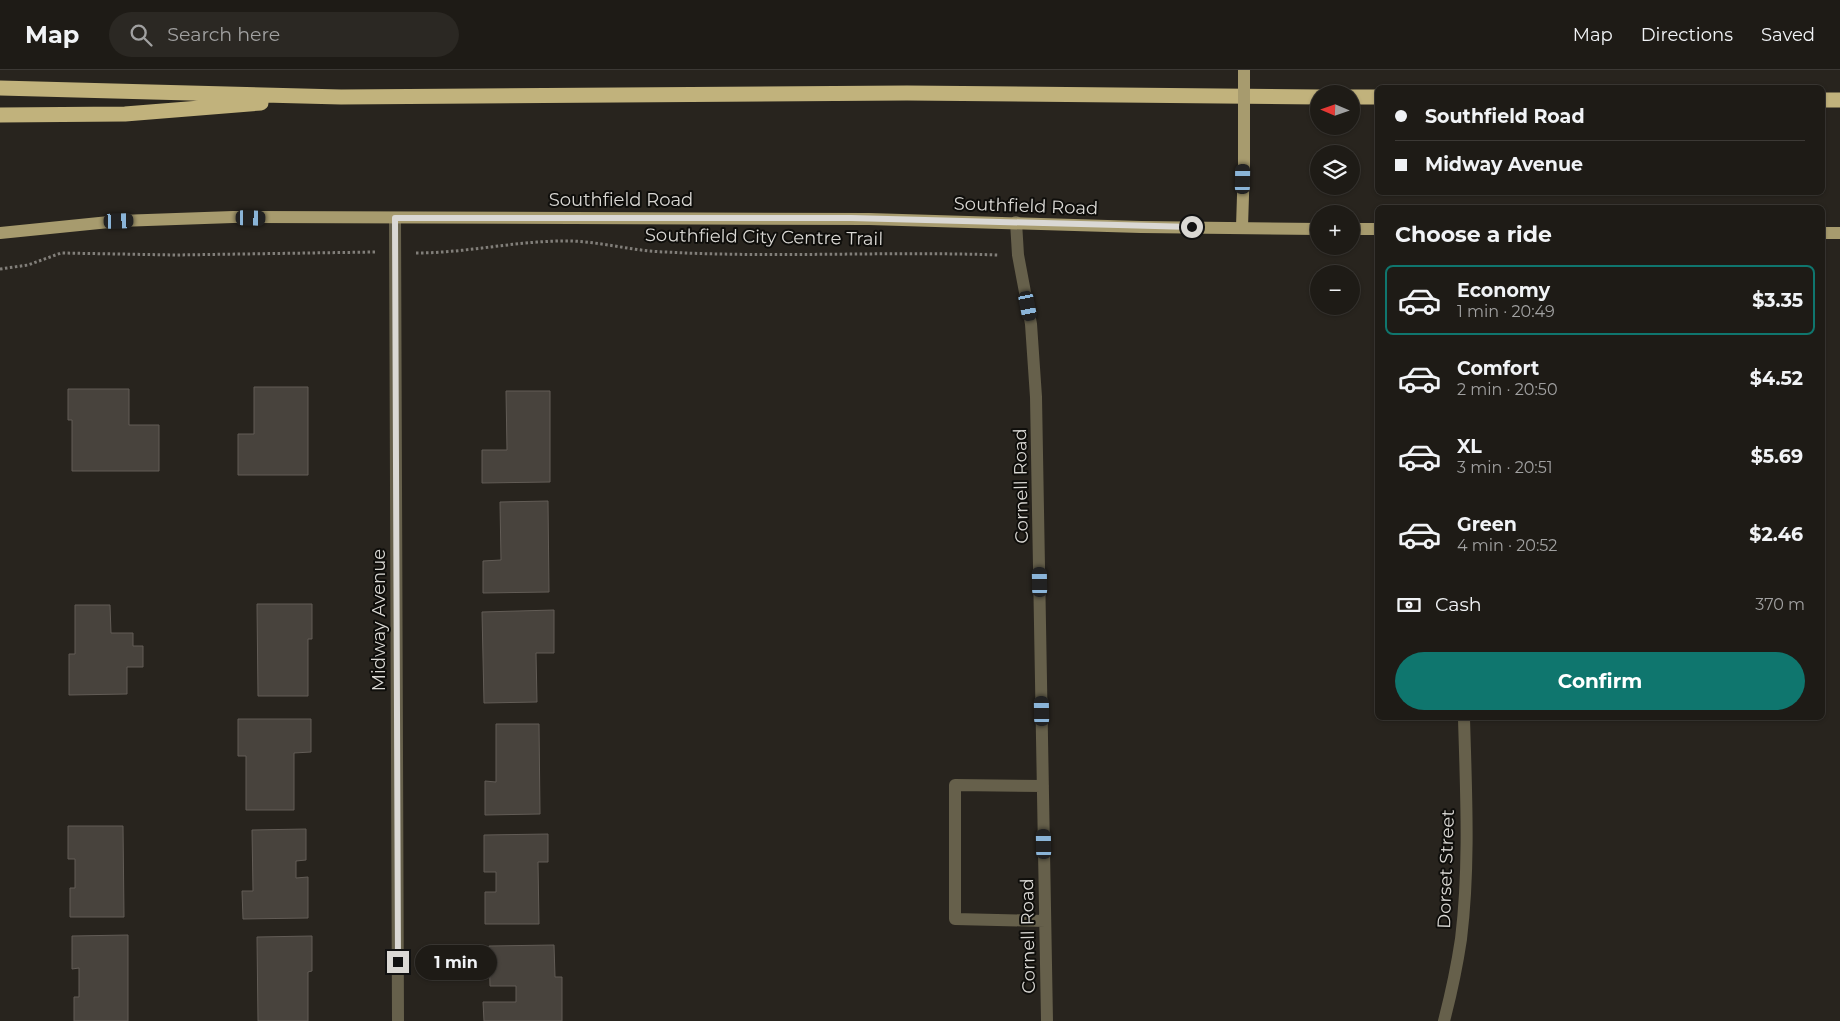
<!DOCTYPE html>
<meta charset="utf-8">
<style>
:root{--surface:#1e1b16;--page:#2b2823;--text:#f1f3f6;--muted:#a1a1a1;--line:#3c3935;--accent:#0f766e}
body{margin:0;font-family:Montserrat,sans-serif;background:var(--page);color:var(--text);height:100vh;display:flex;flex-direction:column;font-size:19px;white-space:nowrap}
*{box-sizing:border-box;margin:0}
p{font-size:16px;color:var(--muted)}
.icon{flex:none;width:28px;height:28px;fill:none;stroke:currentColor;stroke-width:2;stroke-linecap:round;stroke-linejoin:round}
.map{position:relative;flex:1;overflow:hidden}
.sheet{position:absolute;left:1375px;top:135px;width:450px;height:515px;display:flex;flex-direction:column;background:var(--surface);border-radius:8px;box-shadow:0 1px 4px #0004,0 0 0 1px var(--line)}
.sheet>*{flex:none}
.hud{position:absolute;left:1375px;top:15px;width:450px;height:110px;border-radius:8px;box-shadow:0 1px 4px #0004,0 0 0 1px var(--line);display:grid;align-content:center;height:110px;padding:0 20px;background:var(--surface)}
.needle{width:32px;rotate:272deg}
.buttons{position:absolute;left:1310px;top:15px;display:grid;gap:10px}
.buttons a{display:grid;place-items:center;width:50px;height:50px;border-radius:50%;background:var(--surface);box-shadow:0 1px 4px #0004,0 0 0 1px var(--line);font-size:25px}
.end{position:absolute;width:22px;height:22px;margin:-11px;border:6px solid #dad8d4;background:#111;box-shadow:0 0 0 2px #111}
.from{border-radius:50%}
.bubble{position:absolute;height:35px;border-radius:18px;background:var(--surface);box-shadow:0 1px 4px #0004,0 0 0 1px var(--line);font-size:16px;font-weight:700;line-height:35px;text-align:center}
.car{position:absolute;width:15px;height:30px;margin:-15px -8px;border-radius:6px;box-shadow:0 0 4px 1px #0007;background:linear-gradient(#222 24%,#8ab4d8 0 40%,#222 0 76%,#8ab4d8 0 86%,#222 0)}
.hud b{display:flex;align-items:center;gap:18px;height:48px;font-size:19px}
.hud b+b{border-top:1px solid var(--line)}
.hud i{width:12px;height:12px;background:var(--text)}
ul{padding:0;list-style:none}
li{display:flex;align-items:center;gap:15px;height:70px;margin:0 10px 8px;padding:0 10px;border:2px solid transparent;border-radius:8px}
li div{flex:1}
li b{display:block;font-size:19px}
li em{font-style:normal;font-weight:700}
li.on{border-color:var(--accent)}
li>.icon{width:45px;height:45px;stroke-width:1.5}
h2{padding:0 20px;font-size:22px;line-height:60px}
.pay{display:flex;align-items:center;gap:12px;height:55px;padding:0 20px;font-size:19px}
.pay p{margin-inline-start:auto}
.cta{display:flex;gap:10px;margin-top:auto;padding:10px 20px}
.cta a{flex:1;height:58px;border-radius:30px;background:var(--accent);color:#fff;font-size:20px;font-weight:700;line-height:58px;text-align:center}
header{display:flex;align-items:center;gap:30px;box-sizing:border-box;height:70px;padding:0 25px;background:var(--surface);border-bottom:1px solid var(--line)}
header strong{font-size:24px}
nav{display:flex;gap:28px;margin-inline-start:auto;font-size:18px}
.search{width:350px;height:45px;background:var(--page);display:flex;align-items:center;gap:12px;box-sizing:border-box;padding:0 18px;border-radius:28px;color:var(--muted);font-size:19px}
.map>svg:first-child{display:block}
</style>
<header>
<strong>Map</strong>
<div class="search"><svg class="icon" aria-label="search" viewBox="0 0 24 24"><circle cx="10" cy="10" r="6"/><path d="M15 15l6 6"/></svg>Search here</div>
<nav><a>Map</a><a>Directions</a><a>Saved</a></nav>
</header>
<div class="map">
<svg width="1840" height="951" viewBox="0 0 1840 951">
<rect width="100%" height="100%" fill="#28241e"/>
<path fill="#48433d" stroke="#625c56" d="M254,317H308V405H238V364H254Z
M68,319H129V355H159V401H72V350H68Z
M506,321H550V412L482,413V380H507Z
M548,431L549,522L483,523V491L501,490L500,432Z
M257,534H312V569H308V626H258Z
M75,535H110L111,563H133V576H143V597H127V624L69,625V584H75Z
M554,540V583H536L537,632L484,633L482,542Z
M238,649H311V682L294,683V740H246V686H238Z
M496,654H539L540,744L485,745V711L496,712Z
M68,756H123L124,847H70V818H75V789H68Z
M306,759V790L296,791V808L308,807V848L243,849L242,821H253L252,760Z
M548,764V792H538L539,854H485V822H496V802H484V765Z
M128,865V951H74V927H79V898L72,899V866Z
M312,866V901L308,902V951H258L257,867Z
M554,875L555,907H562V951H484L483,932H516V916H490L489,876Z"/>
<g fill="none" stroke-linecap="round" stroke-linejoin="round">
<path stroke="#817e79" stroke-width="3" stroke-dasharray="2.5 2.5" stroke-linecap="butt" d="M416,183C468,183 519,170 571,171C602,172 633,181 665,182C776,188 887,181 998,185
M0,199L28,195L61,183L176,185L375,182"/>
<path stroke="#66604b" stroke-width="12" d="M395,148L398,951
M1016,152L1018,185L1031,254L1036,327L1047,951
M1043,716L955,715V849L1045,851
M1444,951C1451,924 1457,896 1461,869C1470,795 1466,721 1464,648"/>
<path stroke="#a79b6e" stroke-width="12" d="M1242,157L1244,94
M1351,159H1378
M0,163L119,151L233,147L869,149L1141,157L1319,159
M1822,163H1840"/>
<path stroke="#c1b27c" stroke-width="15" d="M0,18L341,27L907,23L1319,27
M1351,27H1378
M1822,30H1840
M0,45L125,44L261,33"/>
<path stroke="#a79b6e" stroke-width="12" d="M1244,94V0"/>
</g>
<g fill="none" stroke-linecap="round" stroke-linejoin="round">
<path stroke="#dad8d4" stroke-width="6" d="M398,892L395,148H851L1192,157"/>
</g>
<g text-anchor="middle" dominant-baseline="central" stroke-width="4" stroke-linejoin="round" paint-order="stroke">
<g font-size="18" fill="#dad8d4" stroke="#0f0e0b">
<text x="621" y="130">Southfield Road</text>
<text transform="translate(1026 136) rotate(2)">Southfield Road</text>
<text transform="translate(764 167) rotate(1)">Southfield City Centre Trail</text>
<text transform="translate(1021 416) rotate(-91)">Cornell Road</text>
<text transform="translate(379 550) rotate(-90)">Midway Avenue</text>
<text transform="translate(1446 799) rotate(-88)">Dorset Street</text>
<text transform="translate(1028 866) rotate(-91)">Cornell Road</text>
</g>
</g>
</svg>
<div class="buttons">
<a><svg class="needle" viewBox="-14 -14 28 28"><path d="M0-13l5 13h-10z" fill="#e53935"/><path d="M0 13l5-13h-10z" fill="#a1a1a1"/></svg></a>
<a><svg class="icon" aria-label="layers" viewBox="0 0 24 24"><path d="M12 4l9 5-9 5-9-5zM3 14l9 5 9-5"/></svg></a>
<a>+</a>
<a>−</a>
</div>
<i class="end from" style="left:1192px;top:157px"></i>
<i class="end" style="left:398px;top:892px"></i>
<div class="bubble" style="left:415px;top:875px;width:82px">1 min</div>
<i class="car" style="left:1243px;top:109px;rotate:1deg"></i>
<i class="car" style="left:251px;top:148px;rotate:91deg"></i>
<i class="car" style="left:119px;top:151px;rotate:88deg"></i>
<i class="car" style="left:1028px;top:236px;rotate:169deg"></i>
<i class="car" style="left:1040px;top:512px;rotate:359deg"></i>
<i class="car" style="left:1042px;top:641px;rotate:359deg"></i>
<i class="car" style="left:1044px;top:774px;rotate:359deg"></i>
<div class="hud">
<b><i class="from"></i>Southfield Road</b>
<b><i></i>Midway Avenue</b>
</div>
<section class="sheet">
<h2>Choose a ride</h2>
<ul>
<li class="on"><svg class="icon" aria-label="car" viewBox="0 0 24 24"><path d="M5 17H2v-5l4-1 3-4h7l3 4 3 1v5h-3M9 17h6M6 11h13"/><circle cx="7" cy="17" r="2"/><circle cx="17" cy="17" r="2"/></svg><div><b>Economy</b><p>1 min · 20:49</p></div><em>$3.35</em></li>
<li><svg class="icon" aria-label="car" viewBox="0 0 24 24"><path d="M5 17H2v-5l4-1 3-4h7l3 4 3 1v5h-3M9 17h6M6 11h13"/><circle cx="7" cy="17" r="2"/><circle cx="17" cy="17" r="2"/></svg><div><b>Comfort</b><p>2 min · 20:50</p></div><em>$4.52</em></li>
<li><svg class="icon" aria-label="car" viewBox="0 0 24 24"><path d="M5 17H2v-5l4-1 3-4h7l3 4 3 1v5h-3M9 17h6M6 11h13"/><circle cx="7" cy="17" r="2"/><circle cx="17" cy="17" r="2"/></svg><div><b>XL</b><p>3 min · 20:51</p></div><em>$5.69</em></li>
<li><svg class="icon" aria-label="car" viewBox="0 0 24 24"><path d="M5 17H2v-5l4-1 3-4h7l3 4 3 1v5h-3M9 17h6M6 11h13"/><circle cx="7" cy="17" r="2"/><circle cx="17" cy="17" r="2"/></svg><div><b>Green</b><p>4 min · 20:52</p></div><em>$2.46</em></li>
</ul>
<div class="pay"><svg class="icon" aria-label="cash" viewBox="0 0 24 24"><path d="M3 7h18v10H3z"/><circle cx="12" cy="12" r="2"/></svg>Cash<p>370 m</p></div>
<div class="cta"><a>Confirm</a></div>
</section>
</div>
